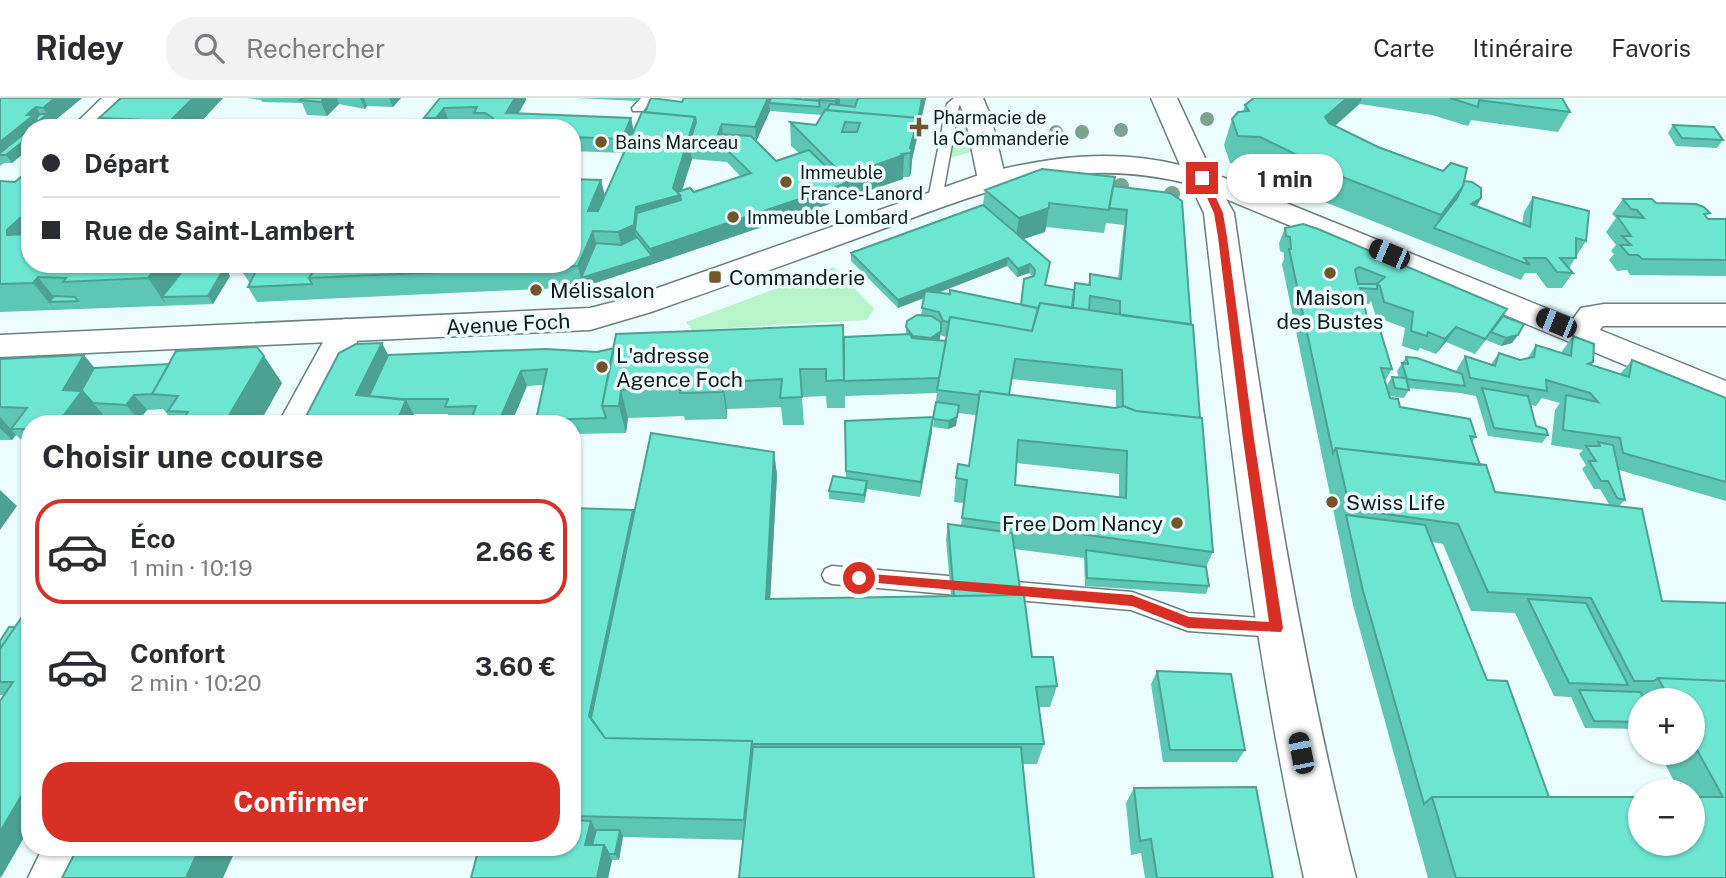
<!DOCTYPE html>
<html lang="fr">
<meta charset="utf-8">
<style>
:root{--surface:#fff;--page:#f2f2f3;--text:#2b2b33;--muted:#7c7c81;--line:#e1e1e2;--accent:#d93025}
body{margin:0;font-family:"Public Sans",sans-serif;background:var(--page);color:var(--text);height:100vh;display:flex;flex-direction:column;font-size:26px;white-space:nowrap}
*{box-sizing:border-box;margin:0}
p{font-size:23px;color:var(--muted)}
.icon{flex:none;width:38px;height:38px;fill:none;stroke:currentColor;stroke-width:2;stroke-linecap:round;stroke-linejoin:round}
.map{position:relative;flex:1;overflow:hidden}
.sheet{position:absolute;left:21px;top:317px;width:560px;height:441px;display:flex;flex-direction:column;background:var(--surface);border-radius:28px;box-shadow:0 2px 5px #0004}
.sheet>*{flex:none}
.banner{position:absolute;left:21px;top:21px;width:560px;height:154px;border-radius:28px;box-shadow:0 2px 5px #0004;display:grid;align-content:center;height:154px;padding:0 21px;background:var(--surface)}
.tools{position:absolute;left:1628px;top:590px;display:grid;gap:14px}
.tools a{display:grid;place-items:center;width:77px;height:77px;border-radius:50%;background:var(--surface);box-shadow:0 2px 5px #0004;font-size:35px}
.end{position:absolute;width:32px;height:32px;margin:-16px;border:9px solid #d93025;background:#fff;box-shadow:0 0 0 4px #fff}
.from{border-radius:50%}
.bubble{position:absolute;height:49px;border-radius:24px;background:var(--surface);box-shadow:0 2px 5px #0004;font-size:23px;font-weight:700;line-height:49px;text-align:center}
.car{position:absolute;width:21px;height:42px;margin:-21px -10px;border-radius:9px;box-shadow:0 0 5px 2px #0007;background:linear-gradient(#222 24%,#8ab4d8 0 40%,#222 0 76%,#8ab4d8 0 86%,#222 0)}
.banner b{display:flex;align-items:center;gap:24px;height:66px;font-size:26px}
.banner b+b{border-top:2px solid var(--line)}
.banner i{width:18px;height:18px;background:var(--text)}
ul{padding:0;list-style:none}
li{display:flex;align-items:center;gap:21px;height:105px;margin:0 14px 10px;padding:0 7px;border:4px solid transparent;border-radius:28px}
li div{flex:1}
li b{display:block;font-size:26px}
li em{font-style:normal;font-weight:700}
li.current{border-color:var(--accent)}
li>.icon{width:63px;height:63px;stroke-width:1.5}
h2{padding:0 21px;font-size:32px;line-height:84px}
.button{display:flex;gap:14px;margin-top:auto;padding:14px 21px}
.button a{flex:1;height:80px;border-radius:28px;background:var(--accent);color:#fff;font-size:28px;font-weight:700;line-height:80px;text-align:center}
header{display:flex;align-items:center;gap:42px;box-sizing:border-box;height:98px;padding:0 35px;background:var(--surface);border-bottom:2px solid var(--line)}
header strong{font-size:33px}
nav{display:flex;gap:38px;margin-inline-start:auto;font-size:24px}
.search{width:490px;height:63px;background:var(--page);display:flex;align-items:center;gap:18px;box-sizing:border-box;padding:0 24px;border-radius:28px;color:var(--muted);font-size:26px}
.map>svg:first-child{display:block}
</style>
<header>
<strong>Ridey</strong>
<div class="search"><svg class="icon" aria-label="search" viewBox="0 0 24 24"><circle cx="10" cy="10" r="6"/><path d="M15 15l6 6"/></svg>Rechercher</div>
<nav><a>Carte</a><a>Itinéraire</a><a>Favoris</a></nav>
</header>
<div class="map">
<svg width="1726" height="780" viewBox="0 0 1726 780">
<rect width="100%" height="100%" fill="#ecfdff"/>
<path fill="#b7f4c9" d="M957,17H965L974,53L950,60Z
M834,169L874,211L867,222L692,232L686,224Z"/>
<g fill="none" stroke-linecap="round" stroke-linejoin="round">
<g stroke="#6a7d7f" stroke-width="3">
<path id="lane" d="M641,0H654L643,13H633L632,10Z
M954,0H969L959,8L942,101L935,105L928,101L947,6Z
M832,468L1132,494L1188,515L1277,521L1285,523L1288,530L1285,537L1277,539L1188,533L1131,512L832,486L825,483L822,477L825,471Z"/>
</g>
<g stroke="#6a7d7f" stroke-width="3">
<path id="street" d="M102,0H130L100,30H71Z
M957,0H983L991,19L1006,82L1002,88L992,90L982,88L978,82L965,19Z
M1604,206H1726V228H1603C1592,242 1587,248 1568,243L1563,235L1581,210Z
M346,221L358,224L363,232L314,326H278L334,224Z
M43,749H96L82,780H28Z"/>
</g>
<g stroke="#6a7d7f" stroke-width="3">
<path id="secondary" d="M1151,0H1177L1212,75L1726,283V309L1226,101L1234,115C1266,339 1300,561 1356,780H1304C1255,560 1229,338 1204,115L1190,86C1065,54 981,96 866,137C795,163 723,189 651,214L590,232L0,259V237L590,210L629,200L982,76C1048,59 1112,50 1180,67Z"/>
</g>
<use href="#lane" fill="#fff" fill-rule="evenodd"/>
<use href="#street" fill="#fff" fill-rule="evenodd"/>
<use href="#secondary" fill="#fff" fill-rule="evenodd"/>
</g>
<g fill="#7ba390">
<circle cx="1207" cy="21" r="7"/>
<circle cx="1121" cy="32" r="7"/>
<circle cx="1056" cy="34" r="7"/>
<circle cx="1082" cy="34" r="7"/>
<circle cx="1121" cy="88" r="8"/>
<circle cx="1172" cy="96" r="8"/>
</g>
<path fill="#5ec6b4" fill-rule="evenodd" d="M0,0H82L48,28L50,30H30V50L12,65H4L0,68Z
M121,0H223L195,30H105L99,20Z
M247,0H401L393,9L367,8L365,11L339,6L327,18L307,17L302,5L262,4L261,2Z
M440,0H526V2L519,15L631,20L634,34L645,14L682,4L684,1L678,0H797L804,1V0H926L912,62L911,75L909,79H903V81L844,101L653,166L583,189L257,204L248,189L250,184H249L239,169L241,166H572V81L605,98L624,55L572,53V30H427L424,20ZM770,13L822,17L816,27L790,24L791,48L799,55L776,63L756,43ZM449,24H477L478,28L445,29ZM692,61L727,64L741,79L694,94L682,92Z
M577,0H639L638,3Z
M1254,0H1562L1570,14L1558,34L1471,22L1468,28L1432,17L1360,6L1335,28L1378,49L1464,83L1481,100L1477,108L1522,126L1524,114L1533,99L1586,143L1569,170L1573,175L1562,190H1547L1536,175H1525L1521,182L1244,72L1246,66L1230,65L1224,47L1232,21L1243,14L1245,7Z
M1673,27L1723,42L1717,50L1676,48L1668,35Z
M30,71V166H201L198,170L230,178L213,206L0,214V83L15,84Z
M1113,88L1191,226L1213,454L1206,469L1209,488L1206,496L1085,488L1084,460L1014,451L1021,497L1032,559L1057,588L1050,609H1039L1044,646L1037,666H1023L743,742L623,739L619,762H612L608,780H471L572,749V410L633,412L634,414L774,354L777,377L770,501L951,498L946,441L948,426L961,428L964,405L954,404L956,380L969,368L976,317L958,315L956,328L948,331L933,329L937,295L845,298V310H827L826,298L802,299L804,327H783L781,309L727,311V321L685,322L684,318L628,320L626,335L572,336V326H537L536,322L544,287L527,288L511,326H475L474,324H452L448,316H414L302,326L388,257L597,254L906,236V229L921,217L924,200L898,210L851,163V155L983,107L985,92ZM1106,125L1124,127L1118,181L1090,176L1088,187L1075,185L1074,192L1045,187L1023,141L1045,134L1046,129L1104,135ZM1007,168L1017,179L1029,175L1032,178L1020,207L950,192L949,196L938,195ZM940,236L942,238L947,239L946,243L939,242L940,241ZM1012,281L1116,292V310L1009,297ZM1016,365L1119,376V399L1015,387Z
M1623,101L1656,105L1708,121H1726V178L1630,177L1627,172L1617,173L1609,162L1614,156L1611,153L1616,147L1606,134L1616,120L1612,116Z
M1285,130L1503,218L1518,237L1512,245L1501,248L1486,242L1475,256L1446,244L1436,256L1420,250L1418,253L1402,248L1405,230L1376,219L1371,203L1369,206H1364L1370,231L1392,271L1385,283L1390,300L1400,309L1476,339L1472,344L1480,367L1495,394L1610,408L1600,391H1594L1582,371L1586,367L1579,356L1583,352L1551,347L1555,312L1560,305L1542,300L1536,308L1531,307L1536,328L1548,337L1542,345L1488,338L1476,298L1460,295L1408,290L1409,292L1404,300L1390,298L1387,287L1392,279L1399,280L1397,273L1406,259L1456,273L1465,258L1491,266L1499,255L1520,262L1527,261L1536,247L1561,255L1562,253L1573,238L1593,264L1591,267L1620,276L1632,262L1726,300V403L1619,372L1625,402L1618,409L1662,503L1726,505V780H1428L1353,507L1282,166L1284,161V155L1280,153L1279,145ZM1432,444L1443,446L1471,513L1515,515L1554,598L1571,599L1585,630L1640,631V602H1692V654H1659L1679,693H1692V746L1549,699L1487,582Z
M264,258L282,285L259,326H178L176,324L173,323L163,311L147,312L139,322L106,320L102,326H30V350L16,337L12,342H0V261L94,270L169,266Z
M845,323L932,334L920,399L867,391L864,405L829,401V393L846,380Z
M30,510V729L1,780L4,597H0V543L15,529Z
M1157,573L1245,652L1237,664H1163L1151,586Z
M1134,690L1273,780H1145L1141,755L1131,757L1126,705Z"/>
<path fill="#4ca192" d="M55,0H82L53,24L43,10Z
M193,0H223L195,30H174L170,23Z
M324,0H337L339,6L327,18L321,4Z
M360,0H364L367,8L365,11Z
M389,0H401L393,9Z
M515,0H526V2L510,29L506,15Z
M768,0H773L769,5L770,13L756,44L755,29Z
M837,0H840V10L835,18V3Z
M922,0H926L912,62L911,75L909,79L910,50Z
M1347,0H1362L1360,5L1320,41L1325,19Z
M36,9L43,20L47,16L53,24L48,28L50,30H30V50L12,65L6,57H0V44L27,17Z
M444,10L449,24L445,30H439L436,20Z
M695,19L698,39L689,46L692,61L680,99L683,117L635,132L638,147L623,155L618,134L636,109L673,90Z
M631,20L634,35L625,56L622,41Z
M722,26L723,41L720,50L718,36Z
M904,57L903,81L844,101V78Z
M601,82L606,102L593,133L588,113Z
M844,86V101L653,166L583,189L578,168L593,133L598,153L652,158L650,151Z
M1463,88L1449,115L1434,130L1426,145L1441,117Z
M1481,100L1473,115L1471,106Z
M1049,110L1045,134L1015,144L1019,120Z
M20,120L30,132V159L7,137V132Z
M1008,160L1007,168L898,210V202Z
M160,166H201L174,199H162L167,208L148,180Z
M1030,166L1029,175L1017,179L1018,171Z
M225,169L230,178L213,206L208,198Z
M38,179L58,204H49L55,212L33,185Z
M1456,229L1446,244L1436,256L1445,241Z
M941,233L940,241L931,248V240Z
M1518,237L1512,245L1501,248L1506,240Z
M382,245L396,272L378,310L356,297Z
M84,257L107,285L93,305L106,320L102,326H57L63,292Z
M264,258L282,285L259,326H224Z
M521,273L527,288L511,326H500L499,323Z
M723,284L727,311V321L723,294Z
M621,292L628,320L626,335L619,308Z
M134,297L147,312L139,322L126,307Z
M406,302L419,326H396Z
M0,319L16,337L12,342L0,330Z
M933,319L932,334L920,399L921,384Z
M957,319L956,328L948,331L949,323Z
M774,354L777,377L769,523L766,501Z
M867,383V391L864,405V397Z
M0,392L17,408L0,432Z
M633,412L641,438L601,636L589,618Z
M752,643L756,665L749,742L744,722Z
M30,683V729L0,780V734Z
M591,723L599,738L595,756L585,747Z
M620,732L623,738L619,762L615,756Z
M604,747L612,762L608,780H597Z
M200,749H237L223,780H186Z"/>
<path fill="#6de6d1" stroke="#4ca192" stroke-width="2" fill-rule="evenodd" d="M0,0H55L43,10L36,9L31,13L27,17H34L0,44Z
M121,0H193L170,23L99,20Z
M303,0H324L321,4L300,2Z
M440,0H515L506,15L631,20L622,41L572,39V30H429L488,28L493,20L485,15H474L477,9L444,10L436,20H424Z
M651,0L682,4L684,0H768L755,29L722,26L718,36L751,38L776,63L809,52L844,86L650,151L635,132L637,115L681,102L680,97L677,94L690,90L694,94L751,75L725,50L689,46L696,24L695,19L645,14Z
M771,0H788L819,3L820,9L769,5Z
M820,0H837L835,3L819,2Z
M858,0H922L918,23V20L827,12L830,6L855,9Z
M1254,0H1347L1325,19L1329,25L1378,49L1443,73L1451,65L1467,70L1463,88L1441,117L1319,70L1320,68L1260,39L1238,38L1232,21L1238,14L1249,13L1245,7Z
M1450,0H1562L1570,14L1479,2L1478,9Z
M825,12L918,20L910,50L912,52L910,55L902,56L904,57L844,78L790,24L816,27ZM845,24L860,25L857,34H842Z
M642,14L695,19L673,90L680,97L636,109L634,127L618,134L593,133L578,168L309,180L318,166H572V114L574,110H572V81L601,82L588,113H598Z
M40,16H47L38,24L36,20Z
M38,24H46L39,30H31Z
M1673,27L1714,29L1723,42L1682,40Z
M30,31V38L6,57H0V55Z
M1254,58L1312,86L1311,89L1247,64Z
M30,71V118L28,119L20,120L7,132V137L30,136V166H160L148,180L63,184L66,180L38,179L33,185L0,186V83L15,84Z
M1042,71L1115,79L1109,112L1049,105V110L1019,120L985,92Z
M1464,83L1472,84L1481,90V100L1471,106L1530,129L1533,99L1589,113L1586,143L1576,140V160H1560L1573,175L1557,174L1546,160H1524L1530,167L1434,130L1457,100L1463,88Z
M1113,88L1170,95L1182,103L1191,226L1120,217V203L1090,198L1089,212L1073,210L1075,185L1090,187V176L1121,181L1127,112L1109,110Z
M1623,101H1652L1656,105L1696,106L1704,109L1710,115L1704,116L1708,121H1726V162L1642,161L1638,157H1629L1620,147H1631L1622,138H1631L1617,118L1644,120L1637,112L1631,111Z
M983,107L1050,164L1045,187L1074,192L1072,210L1040,205L1038,210L1021,207L1024,181L1034,178L1035,172L1030,166L1018,171L1008,160L898,202L851,155Z
M1303,126L1318,131L1507,211L1485,241L1456,229L1445,241L1428,234L1427,238L1411,233L1413,214L1384,204L1380,188L1377,186V191L1360,190L1370,231L1380,232L1392,271L1381,270L1390,300L1398,301L1400,309L1470,321L1476,339L1470,338L1480,367L1336,350L1333,355L1289,151H1291L1290,139L1286,138L1285,130ZM1359,169L1385,179L1377,186H1358L1355,172Z
M637,139L652,158L581,180L596,145L621,147Z
M241,166H318L309,180L312,186L248,189L259,167L239,169Z
M225,169L208,198L162,199L185,170Z
M950,192L1038,210L1032,233L950,219L949,224L943,223L939,214L922,210L925,193L950,196Z
M54,198L75,199L78,203L49,204Z
M1040,205L1193,227L1200,320L1136,313L1123,308L1122,272L1015,261L1009,297L980,293L979,297L937,292L950,219L1032,233Z
M917,217L931,218L941,224V233L931,240L913,238L906,229L907,223Z
M1503,218L1524,226L1518,237L1506,240L1491,234Z
M843,227L844,282L826,283V271H800L802,299L780,300L782,281L723,284V294L680,295L681,290L621,292L619,308H602L616,236Z
M910,236L912,240L946,243L939,280L844,283V239Z
M1573,238L1594,246L1593,264L1588,266L1629,279L1632,262L1726,300V384L1623,355L1620,340L1563,332L1566,297L1598,304L1590,295L1546,282L1547,293L1470,280L1465,258L1495,268L1499,255L1520,262L1534,259L1536,247L1571,258Z
M382,245L356,297L406,302L396,326H302L339,255L356,246Z
M257,249L264,258L224,326H180L188,314L168,313L178,298L152,296L176,253Z
M614,250L602,308L606,320L536,322L547,271L521,273L499,323L472,320L476,308L445,309L448,301H402L369,298L388,257L546,251L597,254Z
M84,257L63,292L82,293L57,326H30V331H11L27,310L0,309V261Z
M1406,259L1417,260L1462,276L1465,288L1407,281L1402,265L1408,266Z
M169,266L152,296L134,297L126,307L93,305L82,293H81L94,270Z
M1392,279L1406,280L1409,292L1395,290Z
M1482,290L1528,298L1536,328L1546,331L1548,337L1494,330Z
M980,293L1115,310L1124,308L1136,313L1202,320L1213,454L962,420L967,382L956,380L958,366L969,368ZM1018,342L1127,353L1126,400L1015,387Z
M936,304L959,307L957,319L949,323L933,321Z
M933,319L921,384L846,373L845,323Z
M651,335L774,354L766,501L1024,497L1032,559H1053L1057,588L1036,589L1044,646H752V643L605,640L591,620Z
M1598,344L1613,347L1625,402L1617,400L1608,383H1601L1589,363H1596L1586,348H1600Z
M1336,350L1486,367L1495,394L1642,411L1662,503L1726,505V583L1658,580L1654,583H1634L1591,500L1488,494L1458,426L1350,411Z
M833,378L867,383L864,397L829,393Z
M572,410L633,412L589,618L605,640L752,643L744,722L572,718Z
M1346,417L1425,427L1487,582L1507,583L1549,699H1432L1424,706L1363,493Z
M948,426L1012,435L1021,497L954,498Z
M1086,452L1206,469L1209,488L1087,480Z
M1528,501L1586,505L1628,587L1569,585Z
M28,510H30V683L0,734V603L13,584H0V551Z
M9,529H15L0,551V543Z
M1157,573L1231,576L1245,652H1170Z
M1658,580L1726,583V780H1456L1432,699H1640V746H1692V699H1723L1692,643V602H1670Z
M1579,592L1640,594L1645,602H1640V624L1594,623Z
M753,649H1021L1034,780H739Z
M1256,689L1273,780H1157L1151,741L1140,743L1134,690Z
M572,722L591,723L585,747H604L597,780H471L479,749H572Z
M596,732H620L615,756H609L604,747H592Z
M78,749H200L186,780H62Z"/>
<path fill="#d93025" d="M1202,78L1207,80L1223,115L1227,139L1254,341L1283,530L1281,534L1188,530L1132,508L855,483V476L859,475L1132,497L1189,519L1269,524L1243,341L1218,139L1214,115L1198,80Z"/>
<g fill="#74552a" stroke="#ecfdff" stroke-width="2.5">
<path d="M915.5 18.5h7v7h7v7h-7v7h-7v-7h-7v-7h7z"/>
<circle cx="601" cy="44" r="7"/>
<circle cx="786" cy="84" r="7"/>
<circle cx="733" cy="119" r="7"/>
<circle cx="1330" cy="175" r="7"/>
<rect x="708" y="172" width="14" height="14" rx="3.5"/>
<circle cx="536" cy="192" r="7"/>
<circle cx="602" cy="269" r="7"/>
<circle cx="1332" cy="404" r="7"/>
<circle cx="1177" cy="425" r="7"/>
</g>
<g text-anchor="middle" dominant-baseline="central" stroke-width="7" stroke-linejoin="round" paint-order="stroke">
<g font-size="18" fill="#12191a" stroke="#ecfdff" text-anchor="start">
<text x="933" y="19">Pharmacie de<tspan x="933" dy="21">la Commanderie</tspan></text>
<text x="615" y="44">Bains Marceau</text>
<text x="800" y="74">Immeuble<tspan x="800" dy="21">France-Lanord</tspan></text>
<text x="747" y="119">Immeuble Lombard</text>
</g>
<g font-size="21" fill="#12191a" stroke="#ecfdff" text-anchor="start">
<text x="729" y="179">Commanderie</text>
<text x="550" y="192">Mélissalon</text>
<text x="1330" y="199" text-anchor="middle">Maison<tspan x="1330" dy="24">des Bustes</tspan></text>
<text x="616" y="257">L'adresse<tspan x="616" dy="24">Agence Foch</tspan></text>
<text x="1346" y="404">Swiss Life</text>
<text x="1163" y="425" text-anchor="end">Free Dom Nancy</text>
</g>
<g font-size="21" fill="#12191a" stroke="#ecfdff">
<text transform="translate(508 226) rotate(-3)">Avenue Foch</text>
</g>
</g>
</svg>
<div class="tools">
<a>+</a>
<a>−</a>
</div>
<i class="end from" style="left:859px;top:480px"></i>
<i class="end" style="left:1202px;top:80px"></i>
<div class="bubble" style="left:1227px;top:56px;width:116px">1 min</div>
<i class="car" style="left:1389px;top:156px;rotate:293deg"></i>
<i class="car" style="left:1556px;top:225px;rotate:292deg"></i>
<i class="car" style="left:1301px;top:655px;rotate:349deg"></i>
<div class="banner">
<b><i class="from"></i>Départ</b>
<b><i></i>Rue de Saint-Lambert</b>
</div>
<section class="sheet">
<h2>Choisir une course</h2>
<ul>
<li class="current"><svg class="icon" aria-label="car" viewBox="0 0 24 24"><path d="M5 17H2v-5l4-1 3-4h7l3 4 3 1v5h-3M9 17h6M6 11h13"/><circle cx="7" cy="17" r="2"/><circle cx="17" cy="17" r="2"/></svg><div><b>Éco</b><p>1 min · 10:19</p></div><em>2.66 €</em></li>
<li><svg class="icon" aria-label="car" viewBox="0 0 24 24"><path d="M5 17H2v-5l4-1 3-4h7l3 4 3 1v5h-3M9 17h6M6 11h13"/><circle cx="7" cy="17" r="2"/><circle cx="17" cy="17" r="2"/></svg><div><b>Confort</b><p>2 min · 10:20</p></div><em>3.60 €</em></li>
</ul>
<div class="button"><a>Confirmer</a></div>
</section>
</div>
